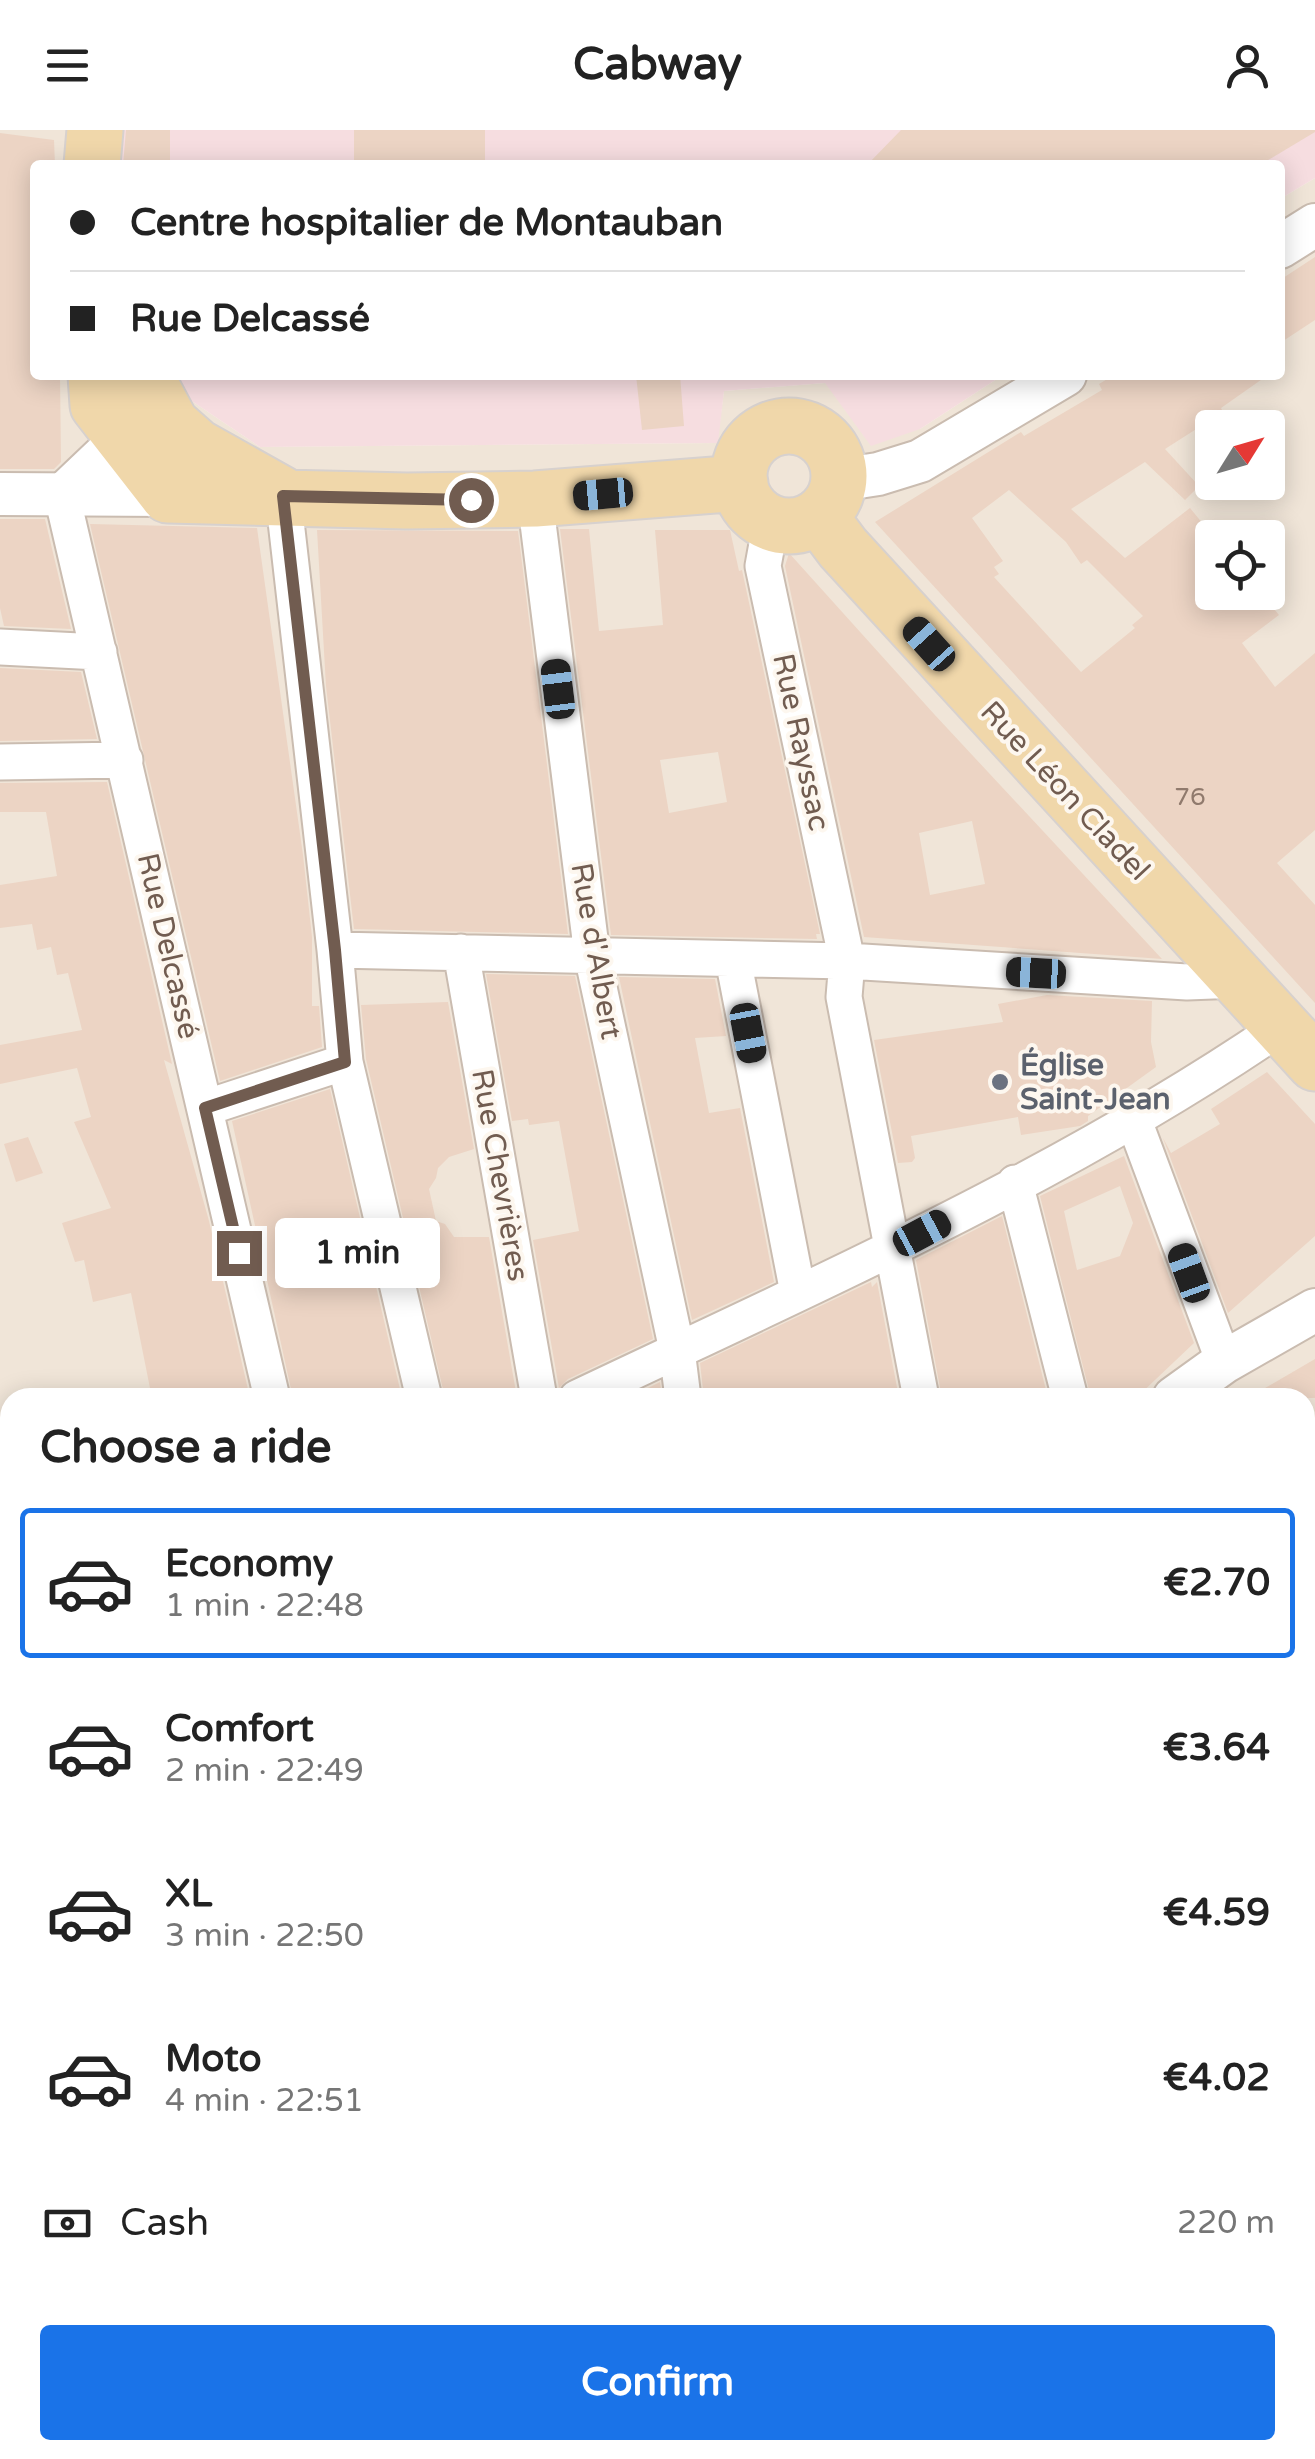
<!DOCTYPE html>
<meta charset="utf-8">
<style>
:root{--surface:#fff;--page:#f6f6f6;--text:#222;--muted:#767676;--line:#e0e0e0;--accent:#1a73e8}
body{margin:0;font-family:"Varela Round",sans-serif;background:var(--page);color:var(--text);height:100vh;display:flex;flex-direction:column;font-size:38px;white-space:nowrap}
*{box-sizing:border-box;margin:0}
p{font-size:32px;color:var(--muted)}
.icon{flex:none;width:55px;height:55px;fill:none;stroke:currentColor;stroke-width:2;stroke-linecap:round;stroke-linejoin:round}
.map{position:relative;flex:1;overflow:hidden}
.drawer{position:absolute;left:0px;top:1258px;width:1315px;height:1072px;display:flex;flex-direction:column;background:var(--surface);border-radius:30px 30px 0 0;box-shadow:0 5px 25px #0003}
.drawer>*{flex:none}
.guide{position:absolute;left:30px;top:30px;width:1255px;height:220px;border-radius:10px;box-shadow:0 5px 25px #0003;display:grid;align-content:center;height:220px;padding:0 40px;background:var(--surface)}
.needle{width:65px;rotate:53deg}
.tools{position:absolute;left:1195px;top:280px;display:grid;gap:20px}
.tools a{display:grid;place-items:center;width:90px;height:90px;border-radius:10px;background:var(--surface);box-shadow:0 5px 25px #0003;font-size:50px}
.end{position:absolute;width:45px;height:45px;margin:-22px;border:12px solid #715c50;background:#fff;box-shadow:0 0 0 5px #fff}
.from{border-radius:50%}
.bubble{position:absolute;height:70px;border-radius:10px;background:var(--surface);box-shadow:0 5px 25px #0003;font-size:32px;font-weight:800;line-height:70px;text-align:center}
.car{position:absolute;width:30px;height:60px;margin:-30px -15px;border-radius:12px;box-shadow:0 0 8px 2px #0007;background:linear-gradient(#222 24%,#8ab4d8 0 40%,#222 0 76%,#8ab4d8 0 86%,#222 0)}
.guide b{display:flex;align-items:center;gap:35px;height:95px;font-size:38px}
.guide b+b{border-top:2px solid var(--line)}
.guide i{width:25px;height:25px;background:var(--text)}
ul{padding:0;list-style:none}
li{display:flex;align-items:center;gap:30px;height:150px;margin:0 20px 15px;padding:0 20px;border:5px solid transparent;border-radius:10px}
li div{flex:1}
li b{display:block;font-size:38px}
li em{font-style:normal;font-weight:800}
li.on{border-color:var(--accent)}
li>.icon{width:90px;height:90px;stroke-width:1.5}
h2{padding:0 40px;font-size:45px;line-height:120px}
.pay{display:flex;align-items:center;gap:25px;height:110px;padding:0 40px;font-size:38px}
.pay p{margin-inline-start:auto}
.button{display:flex;gap:20px;margin-top:auto;padding:20px 40px}
.button a{flex:1;height:115px;border-radius:10px;background:var(--accent);color:#fff;font-size:40px;font-weight:800;line-height:115px;text-align:center}
header{display:flex;justify-content:space-between;align-items:center;height:130px;padding:0 40px;background:var(--surface);font-size:45px;font-weight:800}
.map>svg:first-child{display:block}
</style>
<header><svg class="icon" aria-label="menu" viewBox="0 0 24 24"><path d="M4 6h16M4 12h16M4 18h16"/></svg>Cabway<svg class="icon" aria-label="person" viewBox="0 0 24 24"><circle cx="12" cy="8" r="4"/><path d="M4 21q1-7 8-7t8 7"/></svg></header>
<div class="map">
<svg width="1315" height="2329" viewBox="0 0 1315 2329">
<rect width="100%" height="100%" fill="#faf3e9"/>
<path fill="#f0e5d8" fill-rule="evenodd" d="M0,0H121L122,35H35V245H167L171,257L260,317L717,313L724,261L825,253L920,299L1003,245H1280V69L1315,48V2329H0ZM1212,298H1268V352H1212ZM1212,408H1268V462H1212ZM10,1268H1305V2320H10Z"/>
<path fill="#f6dde0" d="M121,0H1315V48L1280,69V35H122Z
M167,245H1003L920,299L871,316L825,253L724,261L718,313L260,317L171,257Z"/>
<path fill="#ecd4c4" fill-rule="evenodd" d="M126,0H170V35H123Z
M354,0H485V31H354Z
M901,0H1315V2L1260,35H867Z
M0,3L54,10L55,35H35V245H60L61,332L54,339H0Z
M1315,127V190L1280,213V150Z
M636,245H680L684,296L642,300Z
M1114,245H1268L1221,278L1223,282L1165,319L1199,356L1185,370L1145,332L1071,379L1125,428L1190,378L1212,405V462H1260L1279,485L1242,513L1275,557L1315,523V700L1277,733L1315,775V873L875,392L1021,302L1024,306L1102,260L1099,254ZM1009,360L1066,412L1081,434L1087,430L1143,486L1132,495L1135,498L1081,542L994,447L999,444L994,437L1003,431L972,388Z
M0,389H45L71,499L4,496L0,478Z
M90,394L257,398L303,725L312,807V876H319L322,917L220,951Z
M560,399H589L599,501L663,495L655,400H730L739,441L742,440L820,804H816L817,809L611,805ZM718,622L727,672L669,683L660,630Z
M317,400L518,401L568,804L354,799L326,556Z
M789,423L934,584L1162,829L864,807L785,436ZM972,691L985,754L930,765L919,703Z
M0,538L81,542L97,609L0,611Z
M107,652L172,934L164,930L209,1091L250,1268H152L131,1163L93,1172L84,1130L75,1132L62,1093L111,1078L74,992L91,987L77,938L0,954V915L82,900L68,843L57,845L51,817L37,820L32,794L0,798V755L57,746L46,682H0V653Z
M486,844L575,846L653,1209L568,1249L559,1258L533,1110L579,1101L559,991L529,995L528,989L512,991Z
M619,847L715,849L726,906L695,908L709,983L740,978L774,1152L692,1190Z
M1047,865L1152,871L1151,912L1156,937L1088,986V991L1080,996L1021,1005L1018,987L911,1006L915,1028L912,1032L898,1033L874,910L1003,892L998,874Z
M448,872L474,1019L449,1027L438,1038L436,1048L429,1059L436,1091L445,1094L454,1107H489L517,1268H445L366,929L361,875Z
M1267,942L1315,994V1106L1228,1183L1163,1008L1171,1023L1220,994L1211,979Z
M330,959L402,1268H293L232,991Z
M28,1007L43,1043L16,1052L4,1014Z
M1124,1026L1194,1213L1136,1268H1091L1040,1066ZM1120,1056L1133,1093L1120,1126L1077,1140L1064,1081Z
M1002,1086L1048,1268H942L916,1130Z
M871,1152L872,1157L877,1152L899,1268H704L700,1233Z
M1315,1229V1268H1248Z
M660,1252L662,1268H628Z"/>
<g fill="none" stroke-linecap="round" stroke-linejoin="round">
<g stroke="#cabcb0" stroke-width="39">
<path id="minor" d="M283,365L335,820L345,932L424,1268
M62,366L272,1268
M535,369L592,825L677,1220L683,1268
M771,392L763,436L847,831L844,867L921,1268
M0,517L99,522
M0,632L125,630
M335,820L847,831L1187,852L1239,850
M461,822L539,1268
M733,829L798,1163
M205,978L345,932
M1133,988L1224,1232
M1015,1053L1070,1268
M577,1268C817,1154 1063,1046 1282,896
M0,1490L10,1487
M1305,1607L1315,1619
M583,2320V2329
M331,2329L333,2320"/>
</g>
<g stroke="#cabcb0" stroke-width="46">
<path id="tertiary" d="M1280,117L1315,95
M839,350L878,344L920,331L1065,245
M0,364L168,365
M62,366L103,327L135,321L127,346
M1174,1268L1224,1232L1315,1180
M858,2320L859,2329"/>
</g>
<g stroke="#ccbcae" stroke-width="51">
<path id="secondary" d="M0,1548L10,1574
M0,1597L10,1626
M88,2329L89,2320"/>
</g>
<g stroke="#d7d1ce" stroke-width="59">
<path id="primary" d="M92,35L95,0
M96,245L98,275L168,365L407,371L535,369L740,353
M145,245L171,294L197,317L281,364
M739 346a50 50 0 1 1 100 0a50 50 0 1 1-100 0Z
M819,386L843,418L1315,933"/>
</g>
<use href="#minor" stroke="#fff" stroke-width="35"/>
<use href="#tertiary" stroke="#fff" stroke-width="42"/>
<use href="#secondary" stroke="#fff" stroke-width="48"/>
<use href="#primary" stroke="#f0d7aa" stroke-width="55"/>
</g>
<g fill="none" stroke-linecap="round" stroke-linejoin="round">
<path stroke="#715c50" stroke-width="12" d="M239,1123L205,978L345,932L335,820L283,366L471,370"/>
</g>
<circle fill="#6b7280" stroke="#fdf7ef" stroke-width="4" cx="1000" cy="952" r="10"/>
<g text-anchor="middle" dominant-baseline="central" stroke-width="8" stroke-linejoin="round" paint-order="stroke">
<g font-size="25" fill="#907a6d">
<text x="1190" y="667">76</text>
</g>
<g font-size="30" fill="#715c50" stroke="#fdf7ef">
<text transform="translate(801 612) rotate(78)">Rue Rayssac</text>
<text transform="translate(1065 661) rotate(47)">Rue Léon Cladel</text>
<text transform="translate(168 816) rotate(77)">Rue Delcassé</text>
<text transform="translate(596 821) rotate(80)">Rue d'Albert</text>
<text transform="translate(500 1045) rotate(80)">Rue Chevrières</text>
</g>
<g font-size="30" font-weight="bold" fill="#5b616d" stroke="#fdf7ef" text-anchor="start">
<text x="1020" y="935">Église<tspan x="1020" dy="34">Saint-Jean</tspan></text>
</g>
</g>
</svg>
<div class="tools">
<a><svg class="needle" viewBox="-14 -14 28 28"><path d="M0-13l5 13h-10z" fill="#e53935"/><path d="M0 13l5-13h-10z" fill="#767676"/></svg></a>
<a><svg class="icon" aria-label="locate" viewBox="0 0 24 24"><circle cx="12" cy="12" r="6"/><path d="M12 2v4M12 18v4M2 12h4M18 12h4"/></svg></a>
</div>
<i class="end from" style="left:471px;top:370px"></i>
<i class="end" style="left:239px;top:1123px"></i>
<div class="bubble" style="left:275px;top:1088px;width:165px">1 min</div>
<i class="car" style="left:603px;top:364px;rotate:265deg"></i>
<i class="car" style="left:929px;top:514px;rotate:318deg"></i>
<i class="car" style="left:558px;top:559px;rotate:353deg"></i>
<i class="car" style="left:1036px;top:843px;rotate:273deg"></i>
<i class="car" style="left:748px;top:903px;rotate:169deg"></i>
<i class="car" style="left:922px;top:1103px;rotate:62deg"></i>
<i class="car" style="left:1189px;top:1143px;rotate:340deg"></i>
<div class="guide">
<b><i class="from"></i>Centre hospitalier de Montauban</b>
<b><i></i>Rue Delcassé</b>
</div>
<section class="drawer">
<h2>Choose a ride</h2>
<ul>
<li class="on"><svg class="icon" aria-label="car" viewBox="0 0 24 24"><path d="M5 17H2v-5l4-1 3-4h7l3 4 3 1v5h-3M9 17h6M6 11h13"/><circle cx="7" cy="17" r="2"/><circle cx="17" cy="17" r="2"/></svg><div><b>Economy</b><p>1 min · 22:48</p></div><em>€2.70</em></li>
<li><svg class="icon" aria-label="car" viewBox="0 0 24 24"><path d="M5 17H2v-5l4-1 3-4h7l3 4 3 1v5h-3M9 17h6M6 11h13"/><circle cx="7" cy="17" r="2"/><circle cx="17" cy="17" r="2"/></svg><div><b>Comfort</b><p>2 min · 22:49</p></div><em>€3.64</em></li>
<li><svg class="icon" aria-label="car" viewBox="0 0 24 24"><path d="M5 17H2v-5l4-1 3-4h7l3 4 3 1v5h-3M9 17h6M6 11h13"/><circle cx="7" cy="17" r="2"/><circle cx="17" cy="17" r="2"/></svg><div><b>XL</b><p>3 min · 22:50</p></div><em>€4.59</em></li>
<li><svg class="icon" aria-label="car" viewBox="0 0 24 24"><path d="M5 17H2v-5l4-1 3-4h7l3 4 3 1v5h-3M9 17h6M6 11h13"/><circle cx="7" cy="17" r="2"/><circle cx="17" cy="17" r="2"/></svg><div><b>Moto</b><p>4 min · 22:51</p></div><em>€4.02</em></li>
</ul>
<div class="pay"><svg class="icon" aria-label="cash" viewBox="0 0 24 24"><path d="M3 7h18v10H3z"/><circle cx="12" cy="12" r="2"/></svg>Cash<p>220 m</p></div>
<div class="button"><a>Confirm</a></div>
</section>
</div>
